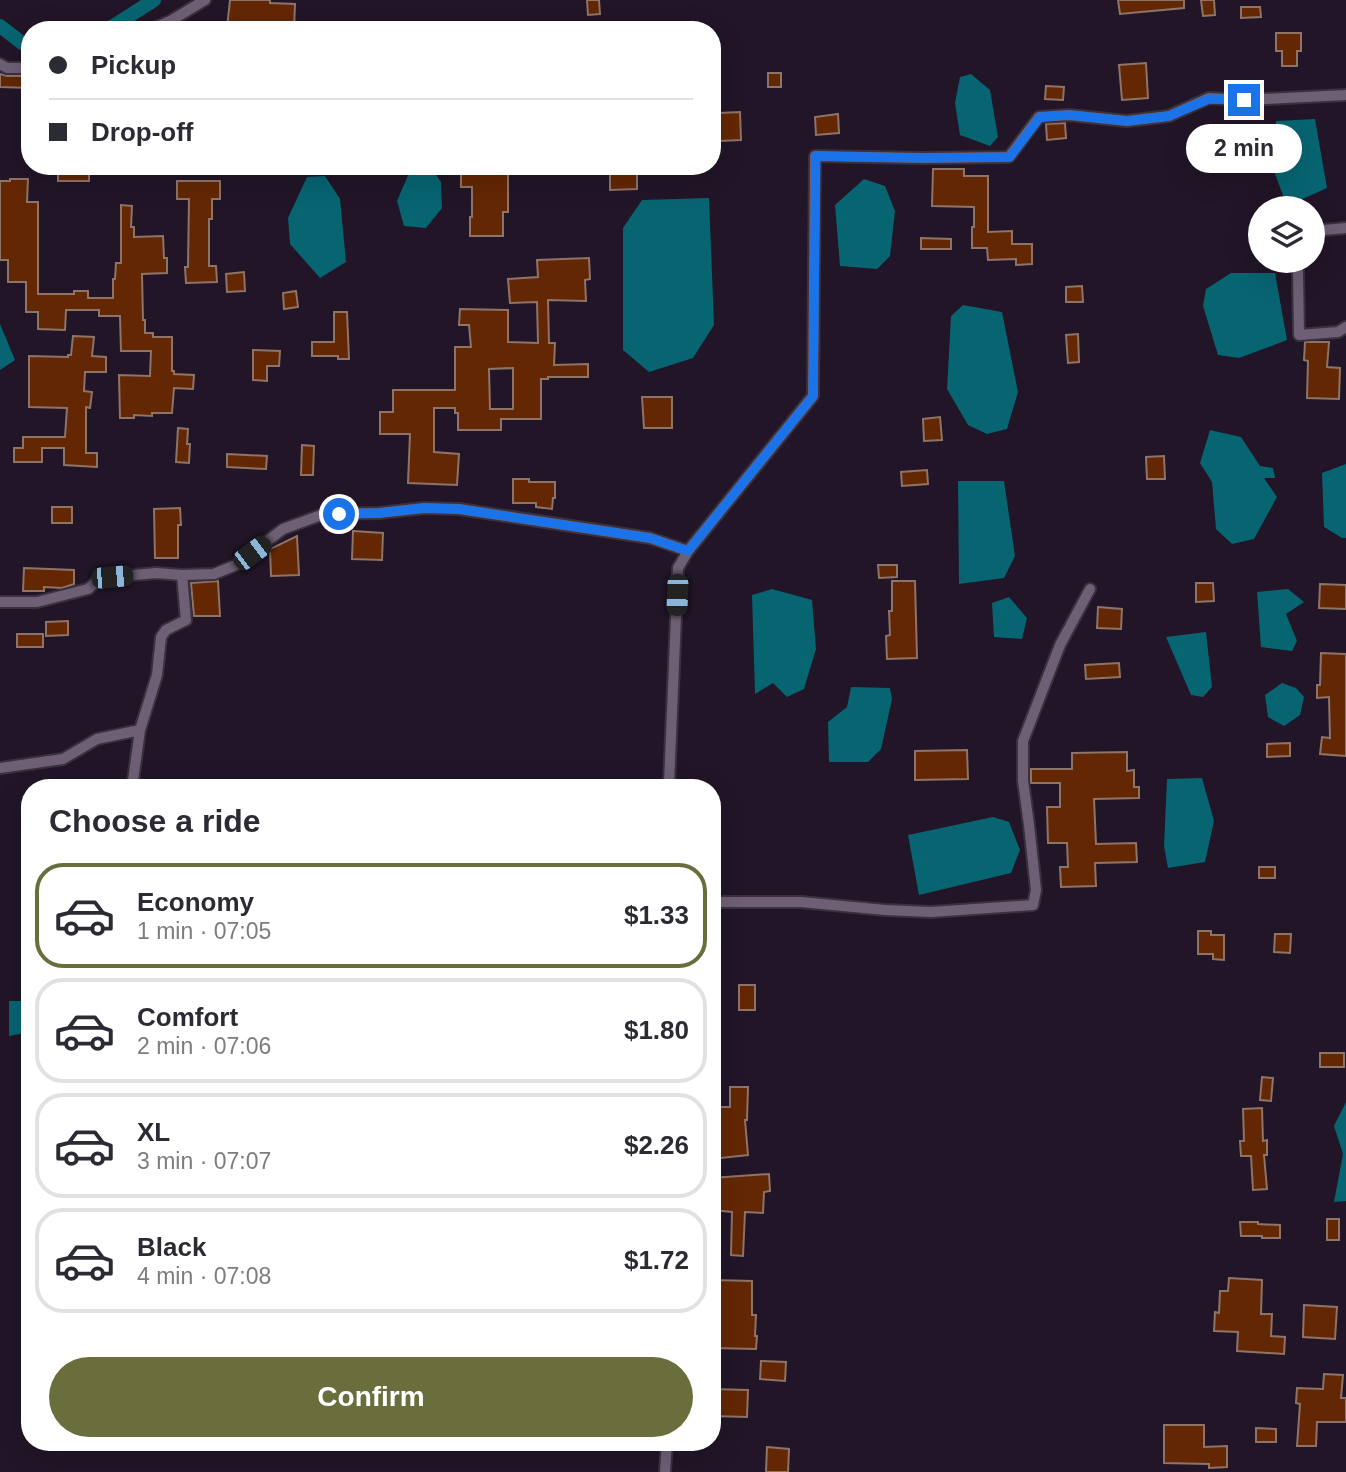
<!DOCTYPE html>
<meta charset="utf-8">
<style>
:root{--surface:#fff;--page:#f2f2f3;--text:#2b2b33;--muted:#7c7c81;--line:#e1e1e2;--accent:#6a6e3c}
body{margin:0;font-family:Helvetica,sans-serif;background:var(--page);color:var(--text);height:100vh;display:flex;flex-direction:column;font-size:26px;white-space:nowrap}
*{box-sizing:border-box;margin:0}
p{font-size:23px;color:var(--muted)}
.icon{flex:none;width:38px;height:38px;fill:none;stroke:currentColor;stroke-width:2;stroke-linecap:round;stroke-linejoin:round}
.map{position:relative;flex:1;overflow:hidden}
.drawer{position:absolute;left:21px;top:779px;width:700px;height:672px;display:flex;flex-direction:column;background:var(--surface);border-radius:28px;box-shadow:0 7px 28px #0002}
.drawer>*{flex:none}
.hud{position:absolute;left:21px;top:21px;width:700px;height:154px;border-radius:28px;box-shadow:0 7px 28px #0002;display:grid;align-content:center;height:154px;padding:0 28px;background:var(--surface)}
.controls{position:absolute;left:1248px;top:196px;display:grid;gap:14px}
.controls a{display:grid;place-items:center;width:77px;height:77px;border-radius:50%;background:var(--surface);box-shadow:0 7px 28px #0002;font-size:35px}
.end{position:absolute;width:32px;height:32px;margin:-16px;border:9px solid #1a73e8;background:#fff;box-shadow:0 0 0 4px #fff}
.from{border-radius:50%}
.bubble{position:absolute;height:49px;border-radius:24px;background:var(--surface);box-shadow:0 7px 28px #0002;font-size:23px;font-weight:800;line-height:49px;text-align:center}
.car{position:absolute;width:21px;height:42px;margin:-21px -10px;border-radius:9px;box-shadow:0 0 5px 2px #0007;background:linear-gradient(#222 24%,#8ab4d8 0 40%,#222 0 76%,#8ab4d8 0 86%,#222 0)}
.hud b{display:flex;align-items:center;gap:24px;height:66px;font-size:26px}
.hud b+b{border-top:2px solid var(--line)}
.hud i{width:18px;height:18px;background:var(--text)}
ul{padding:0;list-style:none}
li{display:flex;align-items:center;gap:21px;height:105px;margin:0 14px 10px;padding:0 14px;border:4px solid var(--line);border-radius:28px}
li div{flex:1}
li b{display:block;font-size:26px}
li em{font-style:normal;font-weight:800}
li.selected{border-color:var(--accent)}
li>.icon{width:63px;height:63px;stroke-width:1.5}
h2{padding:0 28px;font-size:32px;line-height:84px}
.primary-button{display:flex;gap:14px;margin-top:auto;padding:14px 28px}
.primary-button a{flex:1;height:80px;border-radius:42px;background:var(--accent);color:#fff;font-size:28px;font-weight:800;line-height:80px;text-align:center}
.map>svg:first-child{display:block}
</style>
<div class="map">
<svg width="1346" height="1472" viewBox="0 0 1346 1472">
<rect width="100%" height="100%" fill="#211527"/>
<path fill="#076471" d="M971,74L990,90L998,137L990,146L960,135L955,103L960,77Z
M1315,119L1327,188L1287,206L1275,174L1276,121Z
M412,166H430L441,182L442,208L426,228L404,226L397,201Z
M325,176L340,199L346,262L320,278L290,244L288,218L307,177Z
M864,179L885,186L895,211L890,256L877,269L840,266L835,205Z
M709,198L714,325L693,358L649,372L623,350V228L642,200Z
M1231,273H1275L1287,340L1239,358L1218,355L1203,306L1206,289Z
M963,305L1002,312L1018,392L1007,429L987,434L968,425L947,389L951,316Z
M0,324L15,360L0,370Z
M1210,430L1241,437L1260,466L1273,468L1275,478H1264L1277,497L1254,539L1232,544L1216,529L1212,482L1200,463Z
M1346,464V538H1342L1324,527L1322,473Z
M958,481H1004L1015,556L1004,578L959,584Z
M772,589L812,600L816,649L804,689L787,697L773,683L755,694L752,595Z
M1288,589L1304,602L1286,614L1297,641L1292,651L1261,647L1257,592Z
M1009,597L1027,618L1022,639L994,637L992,603Z
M1206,632L1212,687L1203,697L1191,695L1166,637Z
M1282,683L1296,688L1304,697L1300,715L1284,726L1268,717L1265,695Z
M851,687L890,688L892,699L881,749L868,762H829L828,722L847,707Z
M1202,778L1214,821L1205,862L1168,868L1164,846L1167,779Z
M993,817L1009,822L1020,850L1011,873L919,895L908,835Z
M9,1001H30V1032L9,1036Z
M1346,1102V1201L1334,1202L1343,1154L1334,1126Z"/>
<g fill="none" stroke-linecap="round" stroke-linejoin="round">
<path stroke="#076471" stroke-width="14" d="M0,26L22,43L30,44
M104,30L115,25L154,0"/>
</g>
<path fill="#632704" stroke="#8e7367" stroke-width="2" fill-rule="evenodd" d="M230,0H270V3L295,4L294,30L227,28Z
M587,0H599L600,14L588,15Z
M1118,0H1184V8L1120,14Z
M1201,0H1214L1215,15L1203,16Z
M1241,7H1260L1261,17L1241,18Z
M1276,33H1301V51H1297V66H1282V51H1276Z
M1146,63L1148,98L1122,100L1119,65Z
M768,73H781V87H768Z
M0,74L7,76H30V88L0,87Z
M1046,86L1064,87L1063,100L1045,99Z
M740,112L741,140L720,141L719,113Z
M838,114L839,133L816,135L815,117Z
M1065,123L1066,138L1047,140L1046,124Z
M58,166H89V181H58Z
M461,166H508V212H503V236H470V217H472V187H461Z
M637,168V189L610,190V169Z
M933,169H964V176H988V232L1012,231V244H1032V264L1016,265V259L988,260L987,248H972V227H974V207L932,206Z
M10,179H28L27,202H38V294H74V291H88V298H113V279H115L116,263H121V205L132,206L131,227H134V237L163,236L164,258H167V273L142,274L143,320H145V333H153V337H172V371H174V374L194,375L193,389L174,388L172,413H152V416L134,415V418H120L119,375L150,376L151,351H121L120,316H99V310H66L65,330L38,329V312H26V282H8V260H0V181H10Z
M177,181H220V199H212V219H209V266H216L217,282L186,283L185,267H188L189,199H177Z
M921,238L951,239V249H921Z
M589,258L590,279L585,280L586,301L548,300L549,343H555L554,365L588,364V377H548V379H541V419H501V430H458V413H455V408H434V452L459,454L457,485L408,483L410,434H380V412H393V390H455V347H471L469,325H459L460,309L508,310V342L538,343L537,302L510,303L508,279L538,277L537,260ZM513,368V409H490L489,369Z
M244,272L245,291L227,292L226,274Z
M1082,286L1083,302H1066V287Z
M296,291L298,307L284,309L283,293Z
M334,312H347L349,359H338V356H312V342H334Z
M1078,334L1079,362L1068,363L1066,335Z
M73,336L94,337L92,356L106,357V372H85L84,391L92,392L90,408L86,407V453H97V467L64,465V448H42V462H14V448H23V437H65L67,408L29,407V356L68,357V355H71Z
M1305,342H1329L1327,367L1340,368L1339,399L1307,398L1308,361L1304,360Z
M253,350L280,351L279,366H267V381L253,380Z
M642,397H672V428H644Z
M940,417L942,440L924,441L923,419Z
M178,428L188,429L187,444H190L189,463L176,462Z
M302,445L314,446L313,475H301Z
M227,454L267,456L266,469L227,467Z
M1164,456L1165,479H1147L1146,457Z
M927,470L928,484L902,486L901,472Z
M513,479H529V482H555V498H553L552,509L536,507V503H513Z
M52,507H72V523H52Z
M180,508L181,525H178V558H155L154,509Z
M353,531L383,533L382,560L352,559Z
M297,536L299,575L271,576L270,549Z
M878,565H897V577L879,578Z
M24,568L74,570V584L62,588L44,587V591H23Z
M218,581L220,616H194L191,583Z
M892,581H915L917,658L887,659L886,636L890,635L889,611H892Z
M1196,583H1213L1214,601L1196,602Z
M1320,584L1346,585V609L1319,608Z
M1098,607L1122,609L1121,629L1097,628Z
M68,621V635L46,636V622Z
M17,634H43V647H17Z
M1321,653L1346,654V756L1320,754L1322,737L1330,738L1329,697L1317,698V685H1320Z
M1119,663L1120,677L1086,679L1085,665Z
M1290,743V756L1267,757V744Z
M967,750L968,779L915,780V751Z
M1127,752V771L1134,770V787H1139V798L1094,799L1096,844L1136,843L1137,862L1095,863L1096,886L1061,887L1060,867H1068L1067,843H1048L1047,807H1060V783H1031V769H1072V753Z
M1259,867H1275V878H1259Z
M1198,931H1211V935H1224V960L1213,959V954H1198Z
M1275,934H1291L1290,953L1274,952Z
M739,985H755V1010H739Z
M1320,1053H1344V1067H1320Z
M1262,1077L1273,1078L1271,1101L1260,1100Z
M730,1087H748L747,1120H745L748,1155L712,1159V1107H730Z
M1262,1108L1263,1141L1267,1140V1155H1264L1267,1189L1253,1190L1251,1156H1241L1240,1141H1244L1243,1109Z
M769,1174L770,1191L764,1192L763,1213L745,1212L743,1256L731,1255L732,1212L712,1210V1178Z
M1327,1219H1339V1240H1327Z
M1240,1222H1258V1224L1280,1225V1238H1262V1236H1241Z
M1229,1278L1262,1280L1261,1314H1272L1271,1336L1285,1337L1284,1354L1237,1351L1238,1332L1214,1331L1215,1312L1219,1313L1220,1291H1228Z
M714,1280L752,1281V1315H756L755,1336H757L756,1349L712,1348Z
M1304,1305L1337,1307L1335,1339L1303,1337Z
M761,1361L786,1362L785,1381L760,1379Z
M1324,1374L1343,1375L1341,1398H1346V1422H1317L1316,1446H1297L1300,1404L1296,1403L1297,1388L1323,1389Z
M712,1389L748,1390L747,1417L712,1416Z
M1164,1425H1204V1447L1227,1446V1467L1209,1468V1464L1164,1463Z
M1256,1428L1276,1429V1442H1256Z
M767,1447L789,1449L788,1472H766Z"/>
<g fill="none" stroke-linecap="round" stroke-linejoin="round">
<g stroke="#39313d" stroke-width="14">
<path id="minor" d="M150,30L172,20L205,0
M0,64L7,68H30
M1312,231L1346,228
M1296,261L1298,272L1299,335L1338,332L1346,327
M0,602H37L88,589L97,581L112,577L156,573L182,575L214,574L236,565L283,529L324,514L379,513L424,508L459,509L650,538L688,551
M0,768L63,759L97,739L140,730
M132,788L140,730L157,675L161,637L166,630L186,620L182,575
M674,788L669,784L678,568L688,551L813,396L815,156L923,158L1009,157L1039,117L1069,115L1127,121L1169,116L1209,98L1244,100L1346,95
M712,902H801L885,910L931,912L1033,905L1036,890L1029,825L1023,781V741L1060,645L1090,589
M665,1472L667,1442"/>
</g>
<use href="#minor" stroke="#6e5f75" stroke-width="10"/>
</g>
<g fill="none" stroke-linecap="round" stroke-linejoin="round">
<path stroke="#1a73e8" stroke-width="9" d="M339,514L379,513L424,508L459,509L650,538L688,551L813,396L816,156L923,158L1010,157L1040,117L1069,115L1127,121L1169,116L1209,99L1244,100"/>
</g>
</svg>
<div class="controls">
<a><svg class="icon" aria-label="layers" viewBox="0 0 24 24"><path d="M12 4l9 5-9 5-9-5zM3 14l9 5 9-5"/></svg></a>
</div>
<i class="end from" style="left:339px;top:514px"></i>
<i class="end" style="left:1244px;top:100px"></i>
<div class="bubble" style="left:1186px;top:124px;width:116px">2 min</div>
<i class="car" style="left:252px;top:553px;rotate:53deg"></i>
<i class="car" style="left:112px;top:577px;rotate:85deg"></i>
<i class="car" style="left:677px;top:595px;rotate:182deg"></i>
<div class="hud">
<b><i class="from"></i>Pickup</b>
<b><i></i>Drop-off</b>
</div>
<section class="drawer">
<h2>Choose a ride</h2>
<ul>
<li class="selected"><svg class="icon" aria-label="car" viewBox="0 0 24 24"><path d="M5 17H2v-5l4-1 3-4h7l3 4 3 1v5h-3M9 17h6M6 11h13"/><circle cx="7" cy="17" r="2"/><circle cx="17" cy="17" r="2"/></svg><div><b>Economy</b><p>1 min · 07:05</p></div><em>$1.33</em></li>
<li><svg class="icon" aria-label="car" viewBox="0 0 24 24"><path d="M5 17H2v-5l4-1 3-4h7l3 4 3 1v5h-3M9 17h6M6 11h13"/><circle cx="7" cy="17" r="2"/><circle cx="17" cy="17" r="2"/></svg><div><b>Comfort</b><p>2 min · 07:06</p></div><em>$1.80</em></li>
<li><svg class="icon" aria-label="car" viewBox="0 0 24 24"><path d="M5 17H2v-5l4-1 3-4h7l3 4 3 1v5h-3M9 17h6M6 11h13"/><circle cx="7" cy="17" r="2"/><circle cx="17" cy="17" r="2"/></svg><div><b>XL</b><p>3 min · 07:07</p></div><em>$2.26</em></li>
<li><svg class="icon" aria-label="car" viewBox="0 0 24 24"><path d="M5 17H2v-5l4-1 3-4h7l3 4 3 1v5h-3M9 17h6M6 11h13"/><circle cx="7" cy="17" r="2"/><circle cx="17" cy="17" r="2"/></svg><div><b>Black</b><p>4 min · 07:08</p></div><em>$1.72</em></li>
</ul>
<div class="primary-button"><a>Confirm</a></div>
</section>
</div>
